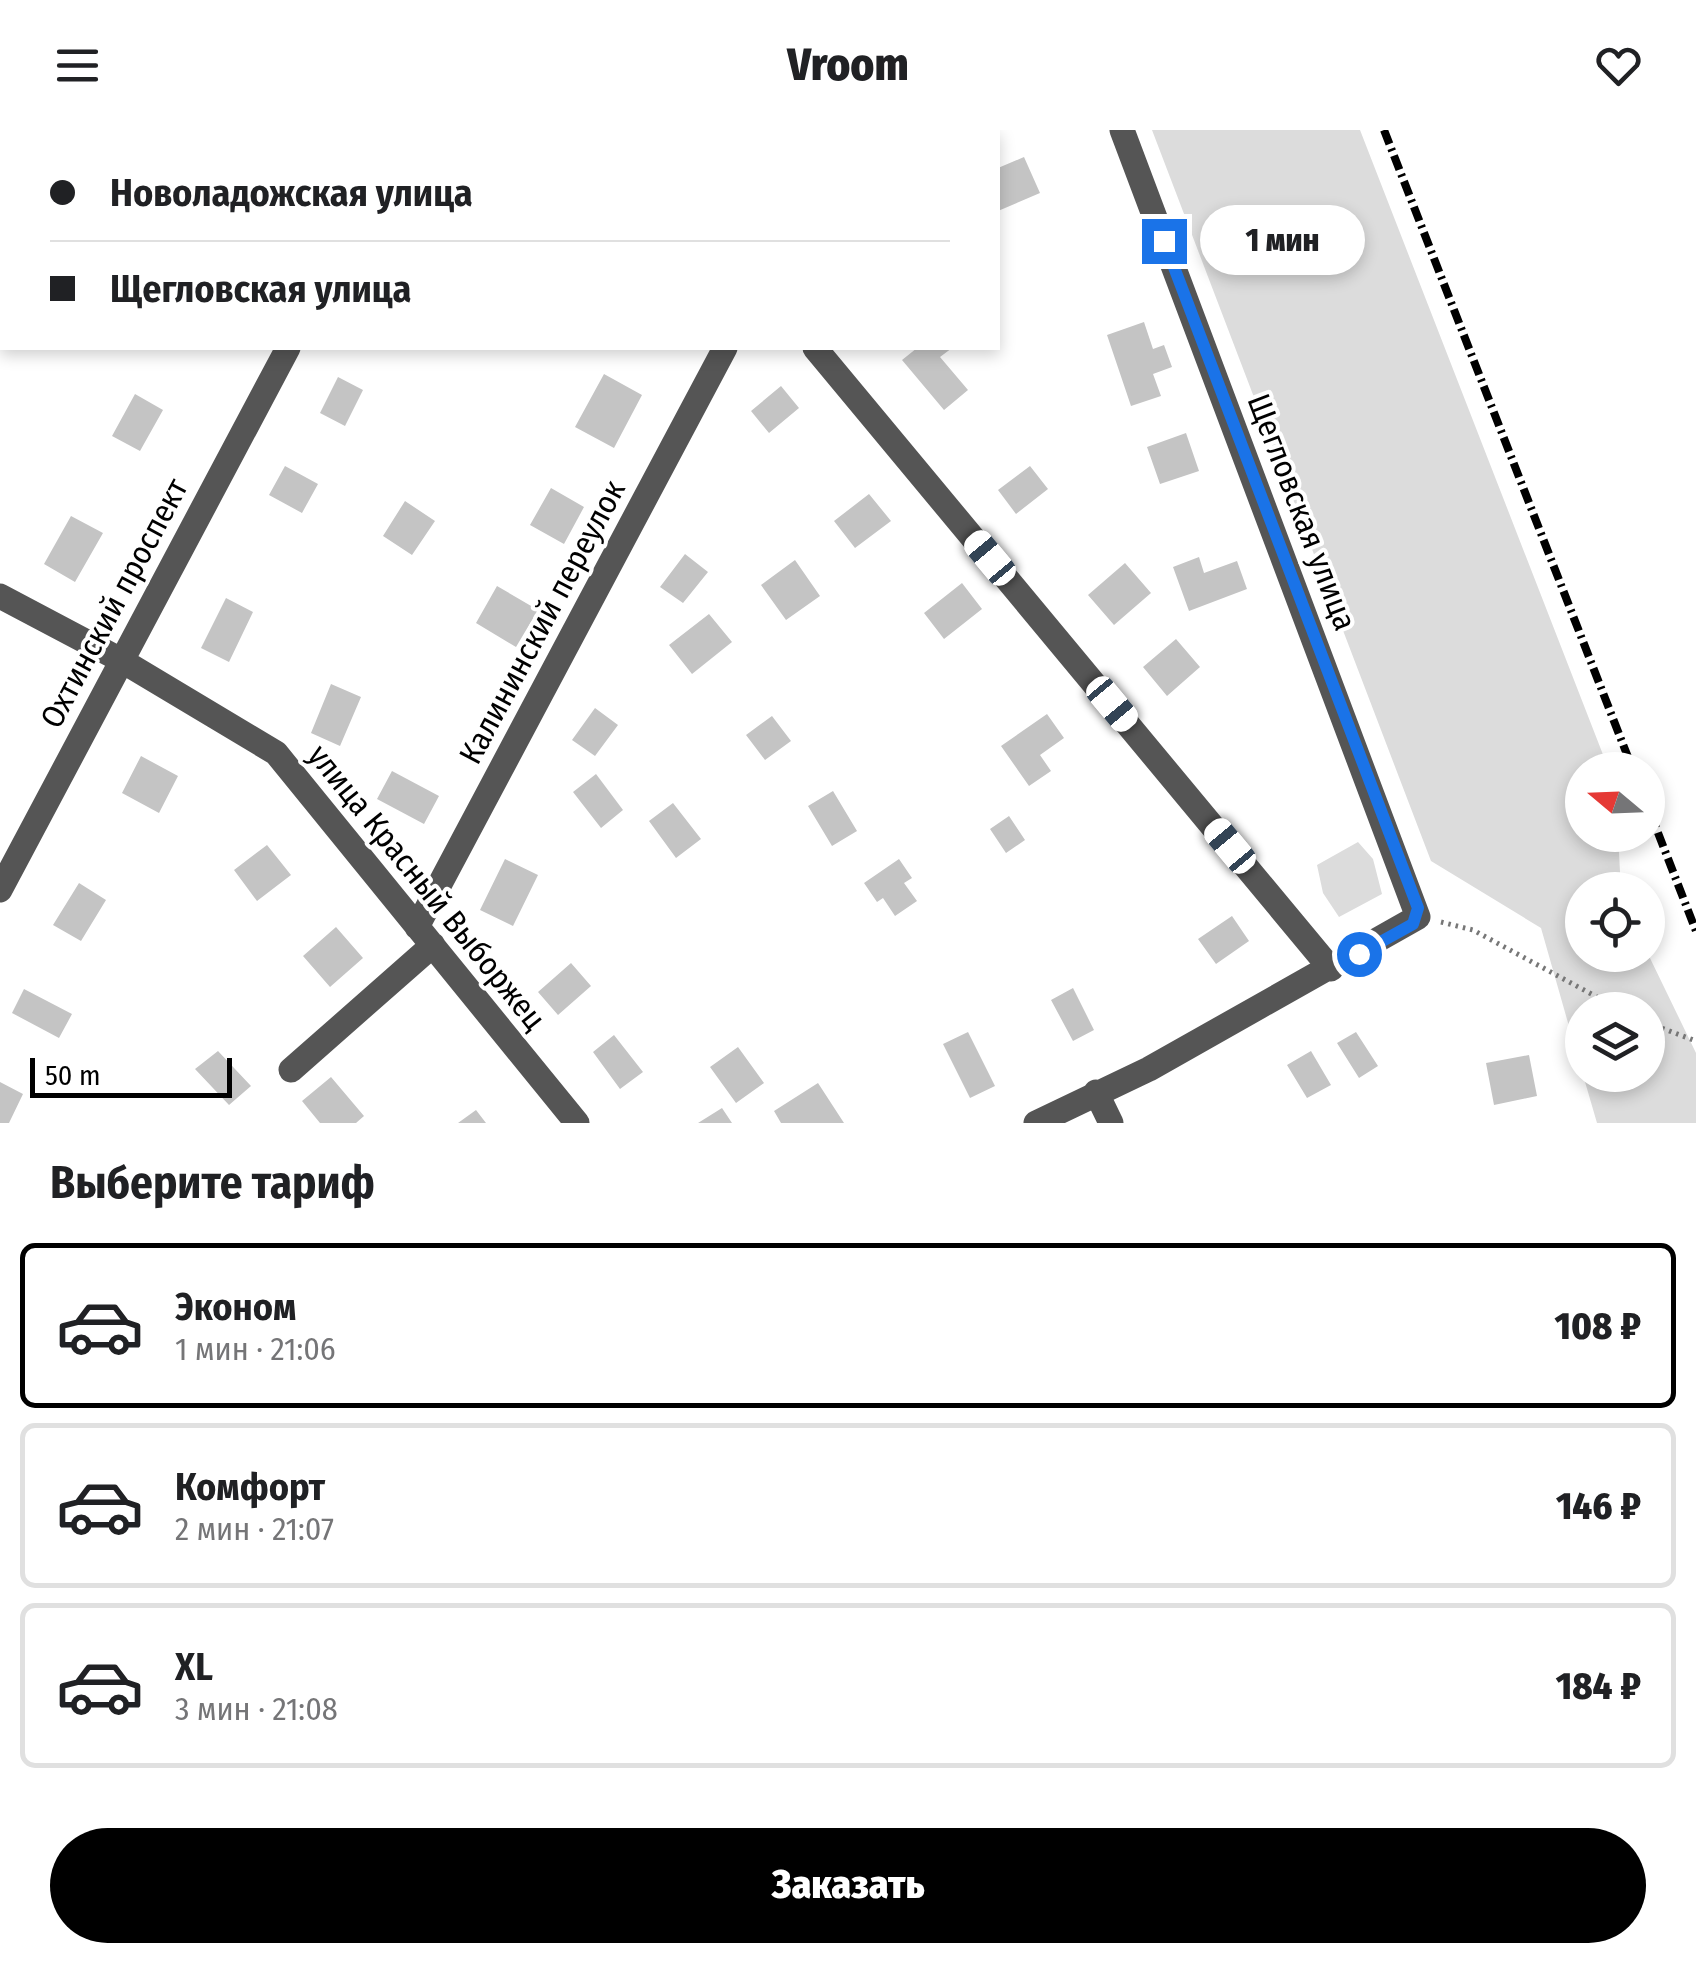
<!DOCTYPE html>
<html lang="ru">
<meta charset="utf-8">
<style>
:root{--surface:#fff;--page:#f6f6f6;--text:#202124;--muted:#757577;--line:#e0e0e0;--accent:#000}
body{margin:0;font-family:"Fira Sans Condensed",sans-serif;background:var(--page);color:var(--text);height:100vh;display:flex;flex-direction:column;font-size:38px;white-space:nowrap}
*{box-sizing:border-box;margin:0}
p{font-size:32px;color:var(--muted)}
.icon{flex:none;width:55px;height:55px;fill:none;stroke:currentColor;stroke-width:2;stroke-linecap:round;stroke-linejoin:round}
.map{position:relative;height:993px;overflow:hidden}
.drawer{display:flex;flex-direction:column;background:var(--surface);flex:1}
.drawer>*{flex:none}
.hud{position:absolute;left:0px;top:0px;width:1000px;height:220px;box-shadow:0 5px 15px #0003;display:grid;align-content:center;height:220px;padding:0 50px;background:var(--surface)}
.needle{width:65px;rotate:289deg}
.buttons{position:absolute;left:1565px;top:622px;display:grid;gap:20px}
.buttons a{display:grid;place-items:center;width:100px;height:100px;border-radius:50%;background:var(--surface);box-shadow:0 5px 15px #0003;font-size:50px}
.scale{position:absolute;left:30px;bottom:25px;width:202px;box-sizing:border-box;padding-left:10px;border:5px solid #000;border-top:0;font-size:28px;line-height:35px;white-space:nowrap;color:#000;-webkit-text-stroke:8px #fff;paint-order:stroke}
.end{position:absolute;width:45px;height:45px;margin:-22px;border:12px solid #1a73e8;background:#fff;box-shadow:0 0 0 5px #fff}
.from{border-radius:50%}
.bubble{position:absolute;height:70px;border-radius:35px;background:var(--surface);box-shadow:0 5px 15px #0003;font-size:32px;font-weight:800;line-height:70px;text-align:center}
.car{position:absolute;width:30px;height:60px;margin:-30px -15px;border-radius:12px;box-shadow:0 0 8px 2px #0007;background:linear-gradient(#fff 24%,#345 0 40%,#fff 0 76%,#345 0 86%,#fff 0)}
.hud b{display:flex;align-items:center;gap:35px;height:95px;font-size:38px}
.hud b+b{border-top:2px solid var(--line)}
.hud i{width:25px;height:25px;background:var(--text)}
ul{padding:0;list-style:none}
li{display:flex;align-items:center;gap:30px;height:165px;margin:0 20px 15px;padding:0 30px;border:5px solid var(--line);border-radius:15px}
li div{flex:1}
li b{display:block;font-size:38px}
li em{font-style:normal;font-weight:800}
li.active{border-color:var(--accent)}
li>.icon{width:90px;height:90px;stroke-width:1.5}
h2{padding:0 50px;font-size:45px;line-height:120px}
.button{display:flex;gap:20px;margin-top:auto;padding:20px 50px}
.button a{flex:1;height:115px;border-radius:60px;background:var(--accent);color:#fff;font-size:40px;font-weight:800;line-height:115px;text-align:center}
header{display:flex;justify-content:space-between;align-items:center;height:130px;padding:0 50px;background:var(--surface);font-size:45px;font-weight:800}
.map>svg:first-child{display:block}
</style>
<header><svg class="icon" aria-label="menu" viewBox="0 0 24 24"><path d="M4 6h16M4 12h16M4 18h16"/></svg>Vroom<svg class="icon" aria-label="heart" viewBox="0 0 24 24"><path d="M12 20l-8-8c-3-5 5-10 8-4 3-6 11-1 8 4z"/></svg></header>
<div class="map">
<svg width="1696" height="993" viewBox="0 0 1696 993">
<rect width="100%" height="100%" fill="#fff"/>
<path fill="#dcdcdc" d="M1152,0H1360L1609,640H1582V705H1618L1621,760H1582V825L1648,824L1696,923V993H1597L1583,945H1648V880H1582V942L1541,798L1431,731Z
M1358,712L1373,729L1382,764L1339,787L1323,763L1317,735Z"/>
<path fill="#c4c4c4" d="M1024,27L1040,63L998,81V38Z
M1144,192L1153,219L1164,215L1172,237L1153,244L1161,266L1131,276L1107,205Z
M917,218H952L940,227L968,260L944,280L902,230Z
M604,244L642,265L614,318L575,297Z
M338,247L363,260L345,296L320,283Z
M781,256L799,278L769,303L751,281Z
M135,264L163,280L140,321L112,306Z
M1186,303L1199,341L1160,354L1147,317Z
M285,336L318,354L302,383L269,365Z
M1030,336L1048,359L1016,384L998,360Z
M551,358L584,377L564,414L530,395Z
M869,364L891,391L855,418L834,391Z
M405,371L435,391L412,425L383,406Z
M71,386L103,403L75,452L44,434Z
M685,424L708,442L683,473L660,457Z
M1199,427L1204,443L1237,431L1247,459L1189,481L1173,437Z
M795,430L820,466L786,490L761,455Z
M1125,433L1151,463L1114,495L1088,465Z
M962,453L982,479L944,509L924,483Z
M497,456L538,480L516,517L476,493Z
M226,468L253,482L229,532L201,518Z
M709,484L732,512L692,544L669,515Z
M1176,509L1200,537L1167,566L1143,537Z
M331,554L361,567L340,616L311,603Z
M595,578L618,595L595,626L572,610Z
M1047,584L1064,608L1040,625L1051,641L1029,656L1001,616Z
M772,586L791,611L765,630L746,605Z
M141,626L178,646L159,683L122,663Z
M392,641L439,666L424,694L377,669Z
M596,644L623,680L601,698L573,662Z
M833,661L857,701L832,716L808,676Z
M673,673L701,709L676,728L649,691Z
M1009,686L1025,710L1006,723L990,699Z
M267,715L291,745L257,771L234,740Z
M505,729L538,745L513,796L480,780Z
M899,729L912,748L904,753L917,771L895,786L883,768L877,772L864,753Z
M79,753L106,770L81,811L53,795Z
M1232,786L1249,811L1216,834L1198,809Z
M336,797L363,828L330,857L303,826Z
M571,833L591,856L558,885L538,862Z
M1073,858L1094,900L1073,911L1051,870Z
M24,859L72,884L59,908L12,883Z
M968,902L995,956L970,968L943,914Z
M1356,902L1378,936L1359,948L1337,913Z
M614,905L643,942L620,959L593,922Z
M738,917L764,953L736,973L710,937Z
M218,921L251,956L229,975L195,939Z
M1311,921L1331,955L1307,968L1287,935Z
M1529,925L1537,966L1494,975L1486,933Z
M331,947L364,986L356,993H320L302,971Z
M0,952L23,964L9,993H0Z
M818,953L844,993H781L774,981Z
M722,978L732,993H698Z
M476,980L486,993H458Z"/>
<g fill="none" stroke-linecap="round" stroke-linejoin="round">
<path stroke="#777" stroke-width="5" stroke-dasharray="2.5 5" stroke-linecap="butt" d="M1441,792L1473,800L1621,880
M1648,893L1696,911"/>
<path stroke="#555" stroke-width="25" d="M634,0L636,2
M405,2L406,0
M815,218L1331,839
M0,466L119,529L276,623L577,993
M0,760L288,218
M417,797L725,218
M291,940L433,815
M1096,962L1111,993
M1036,993L1149,939L1418,787L1122,0"/>
<path stroke="#000" stroke-width="8" stroke-dasharray="15 5 2.5 5" stroke-linecap="butt" d="M1384,0L1633,640
M1648,677L1696,801"/>
</g>
<g fill="none" stroke-linecap="round" stroke-linejoin="round">
<path stroke="#1a73e8" stroke-width="12" d="M1164,111L1418,778L1413,794L1359,824"/>
</g>
<g text-anchor="middle" dominant-baseline="central" stroke-width="8" stroke-linejoin="round" paint-order="stroke">
<g font-size="32" fill="#000" stroke="#fff">
<text transform="translate(1302 382) rotate(69)">Щегловская улица</text>
<text transform="translate(114 473) rotate(-62)">Охтинский проспект</text>
<text transform="translate(542 492) rotate(-62)">Калининский переулок</text>
<text transform="translate(427 757) rotate(51)">улица Красный Выборжец</text>
</g>
</g>
</svg>
<div class="buttons">
<a><svg class="needle" viewBox="-14 -14 28 28"><path d="M0-13l5 13h-10z" fill="#e53935"/><path d="M0 13l5-13h-10z" fill="#757577"/></svg></a>
<a><svg class="icon" aria-label="locate" viewBox="0 0 24 24"><circle cx="12" cy="12" r="6"/><path d="M12 2v4M12 18v4M2 12h4M18 12h4"/></svg></a>
<a><svg class="icon" aria-label="layers" viewBox="0 0 24 24"><path d="M12 4l9 5-9 5-9-5zM3 14l9 5 9-5"/></svg></a>
</div>
<div class="scale">50 m</div>
<i class="end from" style="left:1359px;top:824px"></i>
<i class="end" style="left:1164px;top:111px"></i>
<div class="bubble" style="left:1200px;top:75px;width:165px">1 мин</div>
<i class="car" style="left:990px;top:428px;rotate:320deg"></i>
<i class="car" style="left:1112px;top:574px;rotate:140deg"></i>
<i class="car" style="left:1230px;top:716px;rotate:320deg"></i>
<div class="hud">
<b><i class="from"></i>Новоладожская улица</b>
<b><i></i>Щегловская улица</b>
</div>
</div>
<section class="drawer">
<h2>Выберите тариф</h2>
<ul>
<li class="active"><svg class="icon" aria-label="car" viewBox="0 0 24 24"><path d="M5 17H2v-5l4-1 3-4h7l3 4 3 1v5h-3M9 17h6M6 11h13"/><circle cx="7" cy="17" r="2"/><circle cx="17" cy="17" r="2"/></svg><div><b>Эконом</b><p>1 мин · 21:06</p></div><em>108 ₽</em></li>
<li><svg class="icon" aria-label="car" viewBox="0 0 24 24"><path d="M5 17H2v-5l4-1 3-4h7l3 4 3 1v5h-3M9 17h6M6 11h13"/><circle cx="7" cy="17" r="2"/><circle cx="17" cy="17" r="2"/></svg><div><b>Комфорт</b><p>2 мин · 21:07</p></div><em>146 ₽</em></li>
<li><svg class="icon" aria-label="car" viewBox="0 0 24 24"><path d="M5 17H2v-5l4-1 3-4h7l3 4 3 1v5h-3M9 17h6M6 11h13"/><circle cx="7" cy="17" r="2"/><circle cx="17" cy="17" r="2"/></svg><div><b>XL</b><p>3 мин · 21:08</p></div><em>184 ₽</em></li>
</ul>
<div class="button"><a>Заказать</a></div>
</section>
